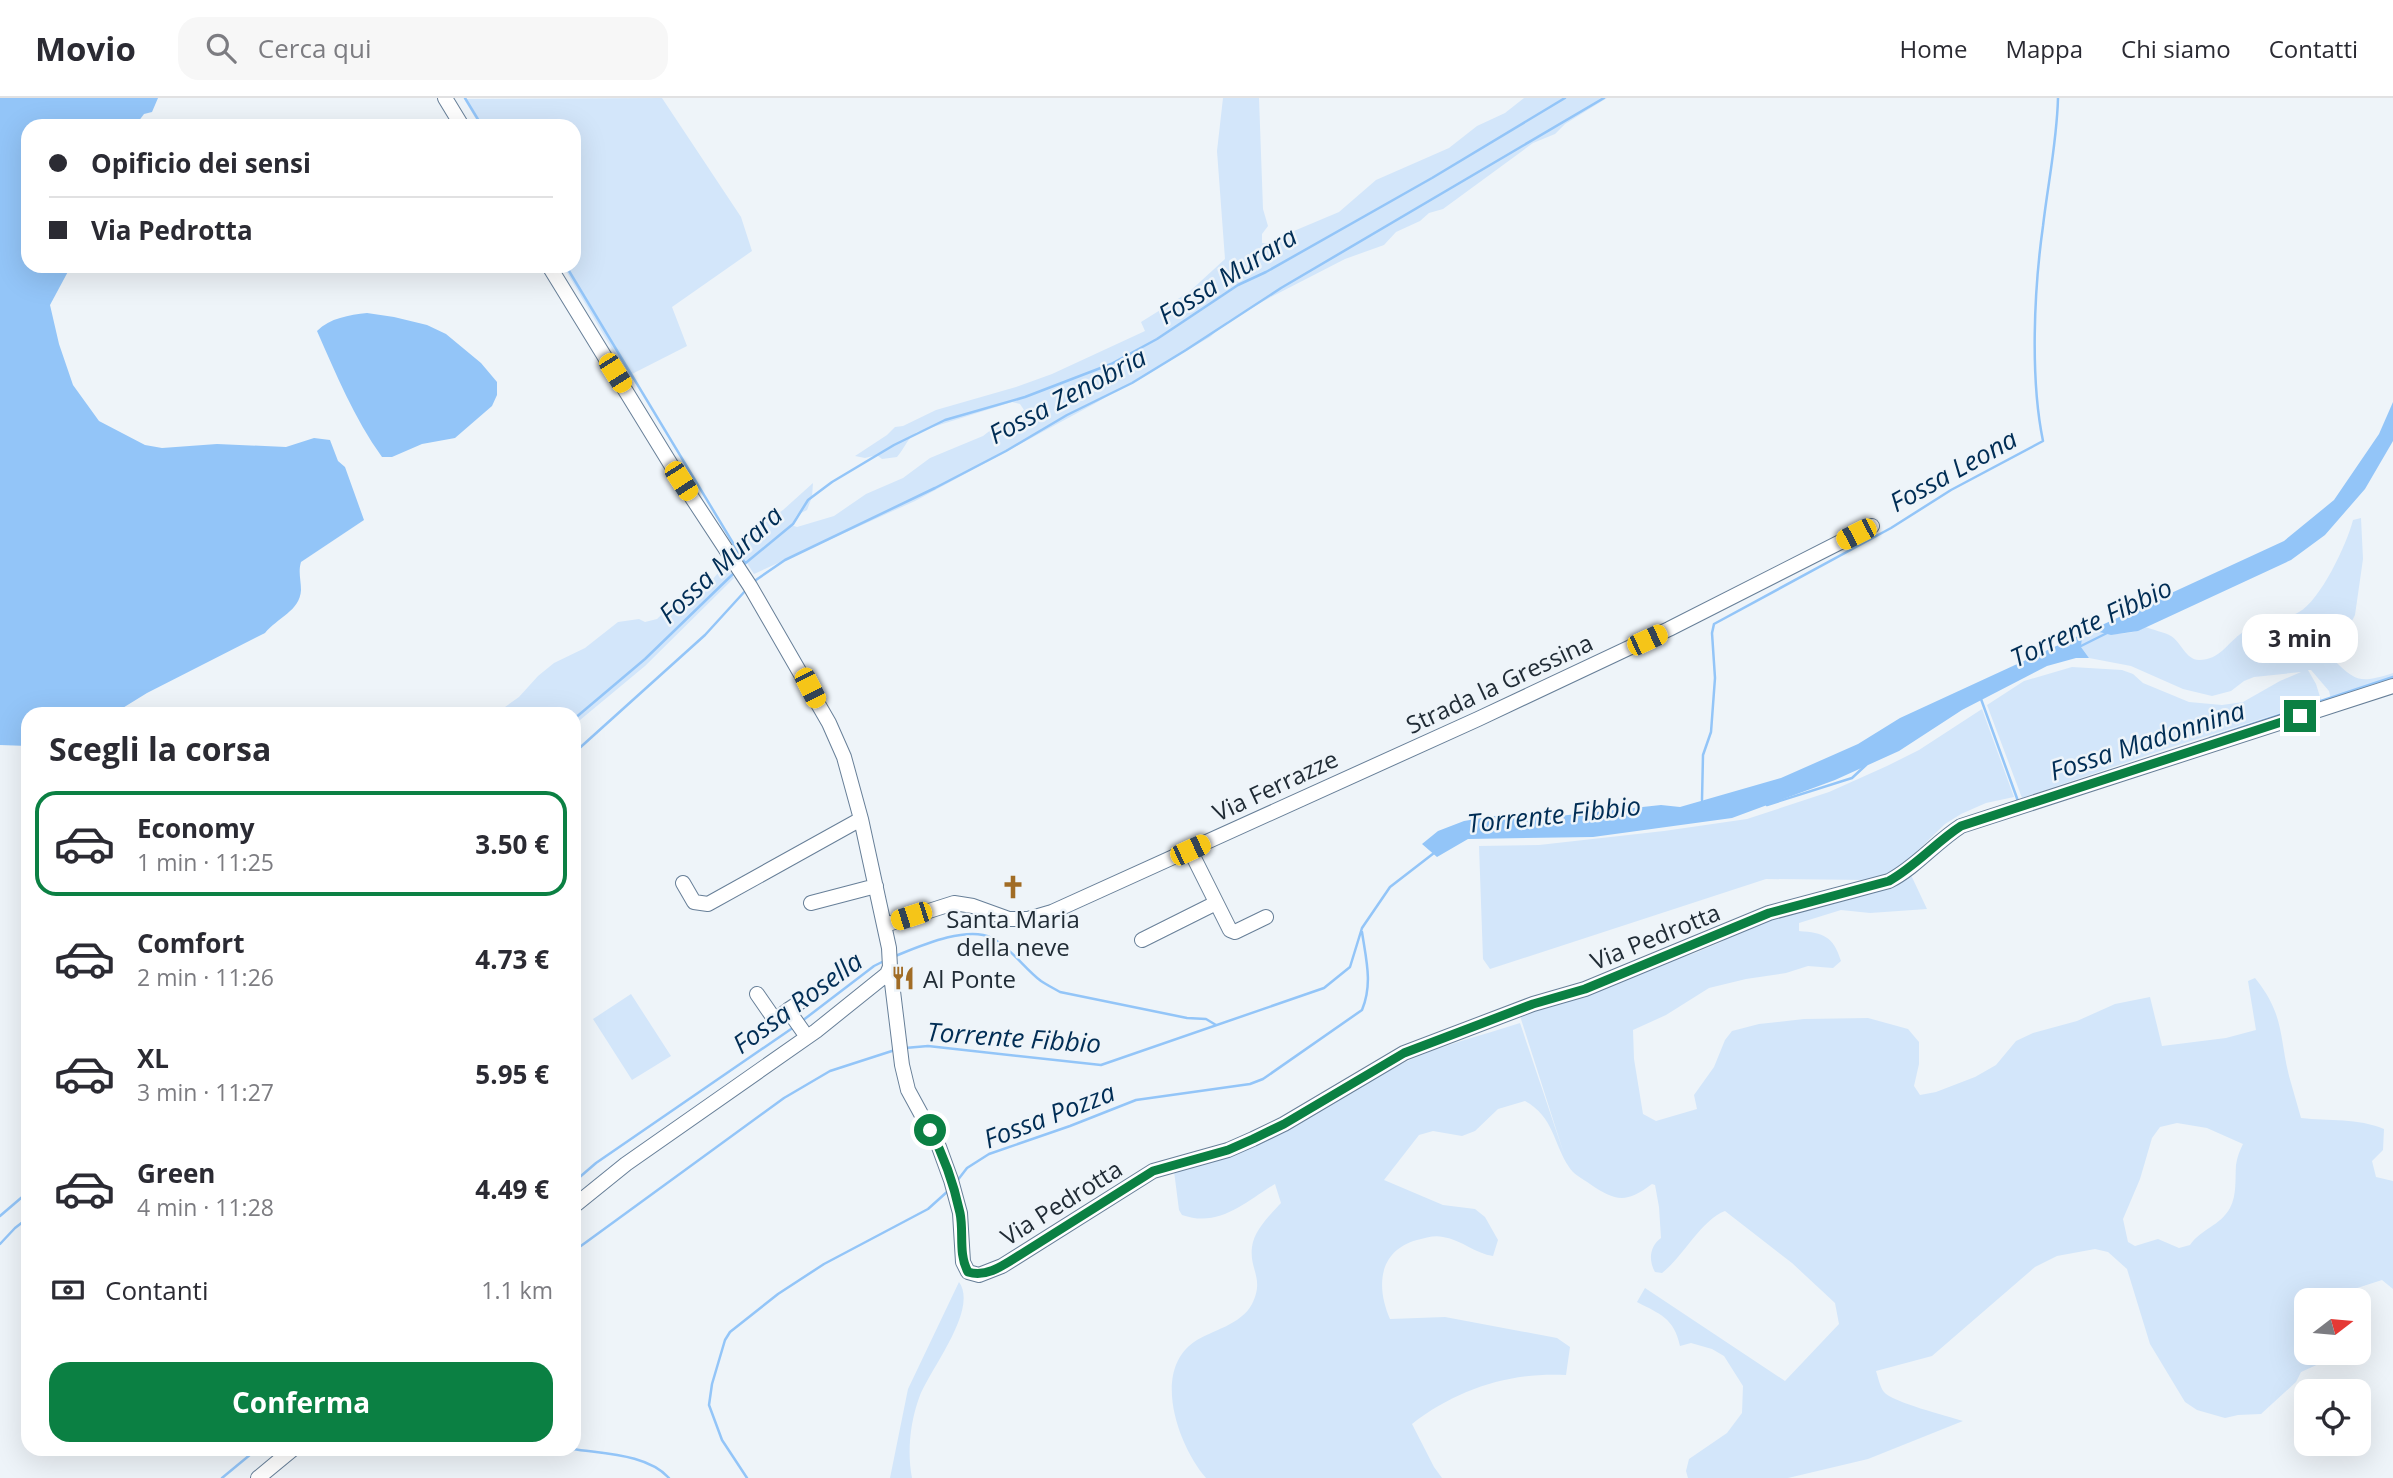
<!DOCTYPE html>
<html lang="it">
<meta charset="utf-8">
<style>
:root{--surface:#fff;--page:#f7f7f7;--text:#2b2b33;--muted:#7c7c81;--line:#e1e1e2;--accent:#0b8043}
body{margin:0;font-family:"Open Sans",sans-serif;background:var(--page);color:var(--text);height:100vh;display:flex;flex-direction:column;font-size:26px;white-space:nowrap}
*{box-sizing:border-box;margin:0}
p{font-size:23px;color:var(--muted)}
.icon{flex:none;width:38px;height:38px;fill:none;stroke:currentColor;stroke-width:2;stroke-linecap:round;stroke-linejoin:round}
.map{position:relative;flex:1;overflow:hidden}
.side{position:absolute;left:21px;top:609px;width:560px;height:749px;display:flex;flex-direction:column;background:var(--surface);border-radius:21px;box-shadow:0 7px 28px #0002}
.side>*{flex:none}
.top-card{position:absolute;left:21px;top:21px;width:560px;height:154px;border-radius:21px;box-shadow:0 7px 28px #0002;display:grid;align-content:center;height:154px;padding:0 28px;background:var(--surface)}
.needle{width:46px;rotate:74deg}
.tools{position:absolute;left:2294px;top:1190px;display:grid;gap:14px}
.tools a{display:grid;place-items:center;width:77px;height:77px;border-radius:14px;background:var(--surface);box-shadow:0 7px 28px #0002;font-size:35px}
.end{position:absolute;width:32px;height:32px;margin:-16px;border:9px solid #0b8043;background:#fff;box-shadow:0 0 0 4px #fff}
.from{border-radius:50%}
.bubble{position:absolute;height:49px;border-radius:21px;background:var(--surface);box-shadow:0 7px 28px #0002;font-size:23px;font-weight:700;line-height:49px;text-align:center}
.car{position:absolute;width:21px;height:42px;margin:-21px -10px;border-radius:9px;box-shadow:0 0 5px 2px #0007;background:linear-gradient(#f5c518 24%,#345 0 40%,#f5c518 0 76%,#345 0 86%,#f5c518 0)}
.top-card b{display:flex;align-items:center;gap:24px;height:66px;font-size:26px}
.top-card b+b{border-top:2px solid var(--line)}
.top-card i{width:18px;height:18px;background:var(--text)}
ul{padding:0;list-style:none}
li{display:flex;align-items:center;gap:21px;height:105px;margin:0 14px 10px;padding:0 14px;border:4px solid transparent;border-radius:21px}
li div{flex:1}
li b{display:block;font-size:26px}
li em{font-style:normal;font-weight:700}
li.on{border-color:var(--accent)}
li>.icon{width:63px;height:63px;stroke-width:1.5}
h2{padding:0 28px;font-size:32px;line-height:84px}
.pay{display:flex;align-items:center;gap:18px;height:77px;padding:0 28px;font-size:26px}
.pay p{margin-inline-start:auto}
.button{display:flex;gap:14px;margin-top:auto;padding:14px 28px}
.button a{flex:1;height:80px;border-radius:21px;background:var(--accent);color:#fff;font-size:28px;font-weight:700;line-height:80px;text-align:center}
header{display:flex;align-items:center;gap:42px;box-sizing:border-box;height:98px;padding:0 35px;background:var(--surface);border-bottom:2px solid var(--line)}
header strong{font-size:33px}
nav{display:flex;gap:38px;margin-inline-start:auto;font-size:24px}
.search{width:490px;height:63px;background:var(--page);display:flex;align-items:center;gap:18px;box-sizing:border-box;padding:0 24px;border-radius:21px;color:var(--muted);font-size:26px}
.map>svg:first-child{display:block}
</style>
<header>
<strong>Movio</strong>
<div class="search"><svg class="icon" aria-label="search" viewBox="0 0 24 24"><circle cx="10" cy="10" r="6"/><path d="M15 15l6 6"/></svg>Cerca qui</div>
<nav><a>Home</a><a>Mappa</a><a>Chi siamo</a><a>Contatti</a></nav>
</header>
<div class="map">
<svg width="2393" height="1380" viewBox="0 0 2393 1380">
<rect width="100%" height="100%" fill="#eef4f9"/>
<path fill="#d3e6fa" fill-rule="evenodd" d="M662,0L741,119L752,153L672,209L687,248L628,278L563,168H574V28H480L464,1Z
M1223,0H1259L1263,111L1268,128L1262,136V145L1273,146L1282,138L1339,114L1376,82L1449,50L1477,28L1505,15L1524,0H1607L1565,26L1555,36L1533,45L1443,111L1429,115L1420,123L1396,134L1384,147L1345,161L1271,199L1228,223L1210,239L1094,306L915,403L754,476L739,453L755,432L783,412L813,385L812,399L807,412L797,417L791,427L797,429L834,418L866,396L903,380L930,360L983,338L996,328L1014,321L1024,312L1020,306L1012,304L917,334C908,339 904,351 897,359L882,361L877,357L865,360L855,358L887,337L895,329L903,328L936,312L1016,289L1052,276L1145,233L1141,224L1189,194L1225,161L1217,53Z
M2361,420L2363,461L2355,517L2333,561C2356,585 2362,585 2393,575V584L2332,605L2329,593L2311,572H2308L2316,586L2321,602L2172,649L2022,700L1987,607L2024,583L2072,569L2122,572L2133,576L2143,585L2189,604L2222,607L2243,604L2280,583L2301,574L2254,579L2244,583L2231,593L2212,598L2183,591L2131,568L2089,560L2081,549L2082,540L2088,531C2108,536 2127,539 2145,529C2153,532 2164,534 2171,538C2181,544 2186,562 2199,562C2220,562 2227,545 2243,534C2260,523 2281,524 2299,514C2320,503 2347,446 2353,422Z
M726,466L734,480L645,568L574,627V616H495L519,599L538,578L554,565L585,550L618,524L639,521L645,524L657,521L678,501L684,509L704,491Z
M1982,611L2014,699L1986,705L1961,716L1945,726L1911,759L1891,774L1868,782L1766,781L1490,871L1483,861L1479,748L1539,747L1664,733L1747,721L1829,694L1887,668L1919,652Z
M1911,777L1927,811L1870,815L1841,812L1799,825V833C1824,835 1833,838 1841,863L1833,870L1808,868L1786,875L1746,881L1709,890L1666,917L1633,932L1634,961L1643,1016L1656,1023L1697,1011L1694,997L1714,969L1725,942L1732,933L1759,926L1804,921L1868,920L1908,931L1919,944V966L1914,988L1920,997L1936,994L1975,979L1996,967L2016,943L2033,935L2077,923L2115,906L2150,899L2162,948L2226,940L2256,932L2248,883L2255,880C2284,916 2279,936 2289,978C2293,992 2297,1006 2301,1020C2329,1023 2358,1020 2384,1031L2383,1052L2372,1063L2376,1079L2393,1083V1191L2382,1182L2348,1193L2336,1202H2306V1255H2333L2332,1260L2301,1274L2296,1284L2261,1316L2238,1317L2225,1320L2197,1312L2185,1304L2150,1246L2127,1171L2108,1154L2095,1151L2057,1158L2035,1169L1932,1258L1876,1273C1878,1279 1880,1289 1884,1294C1892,1304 1947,1318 1963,1323L1868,1361L1788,1380H1688L1686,1373L1689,1361L1727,1335L1742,1315L1743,1288L1724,1258L1712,1251L1691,1245L1680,1248C1674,1220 1660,1216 1637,1204L1645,1190L1785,1283L1839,1226L1835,1205L1792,1165L1725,1113C1702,1121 1682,1160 1662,1175L1655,1174C1648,1162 1650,1148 1661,1140L1659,1109L1655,1087L1652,1086C1626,1106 1615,1103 1590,1086C1583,1081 1573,1076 1569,1069C1553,1045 1554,1019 1525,1003L1498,1011L1475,1033L1462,1038L1433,1033L1419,1037L1384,1082L1443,1107L1475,1111L1485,1119L1498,1142L1493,1158C1476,1156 1462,1142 1443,1139C1434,1137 1426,1140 1417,1142C1378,1153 1376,1189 1390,1221L1445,1219L1557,1240L1570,1249L1566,1277C1510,1274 1457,1291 1412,1326L1434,1369L1442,1380H1206C1179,1349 1151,1274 1194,1244C1212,1232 1241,1227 1252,1206C1265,1180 1249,1172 1252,1149C1254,1132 1270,1117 1281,1105L1275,1086C1244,1105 1219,1130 1182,1117L1179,1112L1174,1073C1263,1055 1321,1007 1399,967C1437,948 1480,938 1520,925L1564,1056L1520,918L1554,906L1583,900L1656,868L1695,855L1721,844L1760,819ZM2177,1025L2207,1030L2243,1046C2240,1052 2237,1059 2236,1067C2235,1081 2237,1097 2230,1110C2220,1128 2201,1131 2190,1147L2179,1150L2158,1141L2135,1148L2128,1144L2123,1121L2140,1081L2152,1040L2160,1029Z
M631,896L671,958L632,982L593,921Z
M959,1184C979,1212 929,1272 919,1300C910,1325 907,1355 912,1380H890L908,1291Z"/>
<path fill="#93c5f8" d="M0,0H158L152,14L144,16L138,24L139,28H28V168H71L50,207L59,246L73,287L99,323L145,347L162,350L217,346L286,349L314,340L330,342L338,363L345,369L364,422L301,464C298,474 301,482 301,492C300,513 277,520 265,535L147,595L113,616H28V648L0,647Z
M367,215L394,219L427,227L446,236L481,265L497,284V297L492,308L455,340L422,346L392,359H382C354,320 336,276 317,233C330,220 349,217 367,215Z
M2393,304V343L2365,391L2325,437L2291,462L2138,533L2111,537L2088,531L2082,540L2081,549L2089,560H2076L2047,568L1962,612L1899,653L1835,682L1732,720L1593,739L1468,741L1437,759L1422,746L1438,733L1464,723L1494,718H1559L1661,707L1680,709L1781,680L1858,646L1900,620L2284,443L2334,402L2379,336Z"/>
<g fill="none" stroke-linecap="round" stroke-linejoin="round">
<path stroke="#93c5f8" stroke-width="2.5" d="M465,0L482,28
M566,168L745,465
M742,468L793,426L808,402L832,384L894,347L945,322L1025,299L1111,266L1157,241L1238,187L1266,174L1432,80L1565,0
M753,484L785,462L935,390L1006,353L1067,317L1132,285L1186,252L1281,190L1604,0
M2079,549L2107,535
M1981,601L2018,703
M574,621L645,561L734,475
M2210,640L2393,579
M574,655L705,537L746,492
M1702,702L1703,657L1711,634L1715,580L1712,535L1714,526L1891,430L1951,392L2043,343C2030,280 2034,192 2043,128C2048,85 2057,43 2058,0
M1767,707L1852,680L1866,667
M893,859C918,849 966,827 992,840C1011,850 1024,870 1041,883C1047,887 1053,890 1060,894L1187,920L1206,921L1216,927
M802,923L874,868L884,863
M905,950L928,948L1101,967L1324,890L1350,869L1362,830L1390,789L1434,755
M957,1083L967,1070L989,1056L1070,1028L1136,1002L1250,986L1263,981L1362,912C1373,886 1366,861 1362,834
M574,1084L596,1065L794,929
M0,1118L28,1094
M0,1146L15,1130L28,1120
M574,1153L784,1000L830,973L895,952
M573,1351C604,1356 647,1356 669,1380
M222,1380L257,1351
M747,1380L722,1342L709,1307L712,1286L725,1242L730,1234L778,1196L824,1166L928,1111L948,1093"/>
<g stroke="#677f98" stroke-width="16">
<path id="minor" d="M445,0L462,28
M549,168L681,383L750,488L829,625L844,659L861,721L889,850L890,869L887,876L816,933L626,1066L574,1108
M1190,752L1230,832L1235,834L1266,819
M683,785L694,804L708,806L861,721
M811,805L876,788
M885,827L954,805L973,808L1009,821H1028L1052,814L1478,621L1669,531L1872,428
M1142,842L1216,805
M887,876L892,885L902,967L908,992L939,1049L951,1082L960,1115L963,1164L968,1174L979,1177L1002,1168L1153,1073L1228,1052L1253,1041L1284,1026L1404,955L1533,906L1585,891L1769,815L1889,783C1916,769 1936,744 1961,728L2393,588
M757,896L775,922L788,912L807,939
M788,912L803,902
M258,1380L293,1351"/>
</g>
<use href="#minor" stroke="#fff" stroke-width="14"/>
</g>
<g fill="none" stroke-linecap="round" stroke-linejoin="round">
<path stroke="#0b8043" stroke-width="9" d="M930,1032C944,1058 954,1087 960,1115C964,1134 958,1156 968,1174C988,1180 1005,1166 1023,1155L1153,1073L1228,1052L1253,1041L1284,1026L1404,955L1533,906L1585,891L1769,815L1889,783C1916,768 1936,744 1961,728L2300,618"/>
</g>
<defs>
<g id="church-bare" transform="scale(1.89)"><path d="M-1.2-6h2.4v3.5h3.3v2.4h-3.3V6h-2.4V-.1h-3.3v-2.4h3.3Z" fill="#a16c25" stroke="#eef4f9" stroke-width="2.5" paint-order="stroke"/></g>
<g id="restaurant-bare" transform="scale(1.89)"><path d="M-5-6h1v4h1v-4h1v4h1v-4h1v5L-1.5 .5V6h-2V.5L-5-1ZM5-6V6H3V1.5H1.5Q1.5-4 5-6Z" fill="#a16c25" stroke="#eef4f9" stroke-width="2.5" paint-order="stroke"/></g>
</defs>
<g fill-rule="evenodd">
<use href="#church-bare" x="1013" y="789"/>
<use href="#restaurant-bare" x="903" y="880"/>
</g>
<g text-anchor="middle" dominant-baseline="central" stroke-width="5" stroke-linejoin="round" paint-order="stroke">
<g font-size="24" fill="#212c36" stroke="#eef4f9">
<text transform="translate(1499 585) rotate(-25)">Strada la Gressina</text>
<text transform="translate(1275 687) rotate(-25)">Via Ferrazze</text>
<text transform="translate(1655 838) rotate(-22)">Via Pedrotta</text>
<text transform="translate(1061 1104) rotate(-32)">Via Pedrotta</text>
</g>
<g font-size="24" fill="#212c36" stroke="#eef4f9">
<text x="1013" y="820">Santa Maria<tspan x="1013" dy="28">della neve</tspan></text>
<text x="923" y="880" text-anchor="start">Al Ponte</text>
</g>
<g font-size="26" font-style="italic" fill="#002d55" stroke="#eef4f9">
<text transform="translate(1227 177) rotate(-32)">Fossa Murara</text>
<text transform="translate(1067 297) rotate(-28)">Fossa Zenobria</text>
<text transform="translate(1953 372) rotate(-29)">Fossa Leona</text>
<text transform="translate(720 466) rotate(-43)">Fossa Murara</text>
<text transform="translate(2091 524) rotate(-25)">Torrente Fibbio</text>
<text transform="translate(2147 642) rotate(-18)">Fossa Madonnina</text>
<text transform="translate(1554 716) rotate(-6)">Torrente Fibbio</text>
<text transform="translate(797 904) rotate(-36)">Fossa Rosella</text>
<text transform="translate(1014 939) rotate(4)">Torrente Fibbio</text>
<text transform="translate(1049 1017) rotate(-21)">Fossa Pozza</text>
</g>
</g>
</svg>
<div class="tools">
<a><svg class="needle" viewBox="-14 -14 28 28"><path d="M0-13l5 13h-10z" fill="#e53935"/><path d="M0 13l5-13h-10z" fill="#7c7c81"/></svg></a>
<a><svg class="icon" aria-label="locate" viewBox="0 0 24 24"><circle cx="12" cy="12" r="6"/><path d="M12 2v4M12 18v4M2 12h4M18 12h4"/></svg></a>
</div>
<i class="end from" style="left:930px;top:1032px"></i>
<i class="end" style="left:2300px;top:618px"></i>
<div class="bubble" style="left:2242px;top:516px;width:116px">3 min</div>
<i class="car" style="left:615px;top:275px;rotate:148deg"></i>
<i class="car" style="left:681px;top:383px;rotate:147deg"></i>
<i class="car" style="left:1856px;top:436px;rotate:243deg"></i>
<i class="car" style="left:1647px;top:542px;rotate:65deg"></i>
<i class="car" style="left:810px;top:590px;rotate:153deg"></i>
<i class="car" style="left:1190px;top:752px;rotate:65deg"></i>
<i class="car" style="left:911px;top:818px;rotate:252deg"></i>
<div class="top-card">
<b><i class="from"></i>Opificio dei sensi</b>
<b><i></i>Via Pedrotta</b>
</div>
<section class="side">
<h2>Scegli la corsa</h2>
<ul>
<li class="on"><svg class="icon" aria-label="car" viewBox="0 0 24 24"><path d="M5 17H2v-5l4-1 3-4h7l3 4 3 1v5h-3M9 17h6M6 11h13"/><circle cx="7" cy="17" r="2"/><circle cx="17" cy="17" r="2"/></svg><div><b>Economy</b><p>1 min · 11:25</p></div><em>3.50 €</em></li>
<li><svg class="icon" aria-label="car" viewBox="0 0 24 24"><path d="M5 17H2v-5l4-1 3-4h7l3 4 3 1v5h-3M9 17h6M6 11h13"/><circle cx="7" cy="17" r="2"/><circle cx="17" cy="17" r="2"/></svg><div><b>Comfort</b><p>2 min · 11:26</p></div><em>4.73 €</em></li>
<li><svg class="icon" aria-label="car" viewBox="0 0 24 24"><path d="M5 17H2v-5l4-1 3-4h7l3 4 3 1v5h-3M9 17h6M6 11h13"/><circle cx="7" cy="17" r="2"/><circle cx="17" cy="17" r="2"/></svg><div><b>XL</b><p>3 min · 11:27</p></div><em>5.95 €</em></li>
<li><svg class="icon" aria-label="car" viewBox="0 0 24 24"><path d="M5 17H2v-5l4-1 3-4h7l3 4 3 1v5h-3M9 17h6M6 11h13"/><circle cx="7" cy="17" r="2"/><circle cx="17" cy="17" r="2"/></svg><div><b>Green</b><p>4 min · 11:28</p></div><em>4.49 €</em></li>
</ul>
<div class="pay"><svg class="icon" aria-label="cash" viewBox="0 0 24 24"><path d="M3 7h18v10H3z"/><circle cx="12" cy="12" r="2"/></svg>Contanti<p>1.1 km</p></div>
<div class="button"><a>Conferma</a></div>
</section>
</div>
